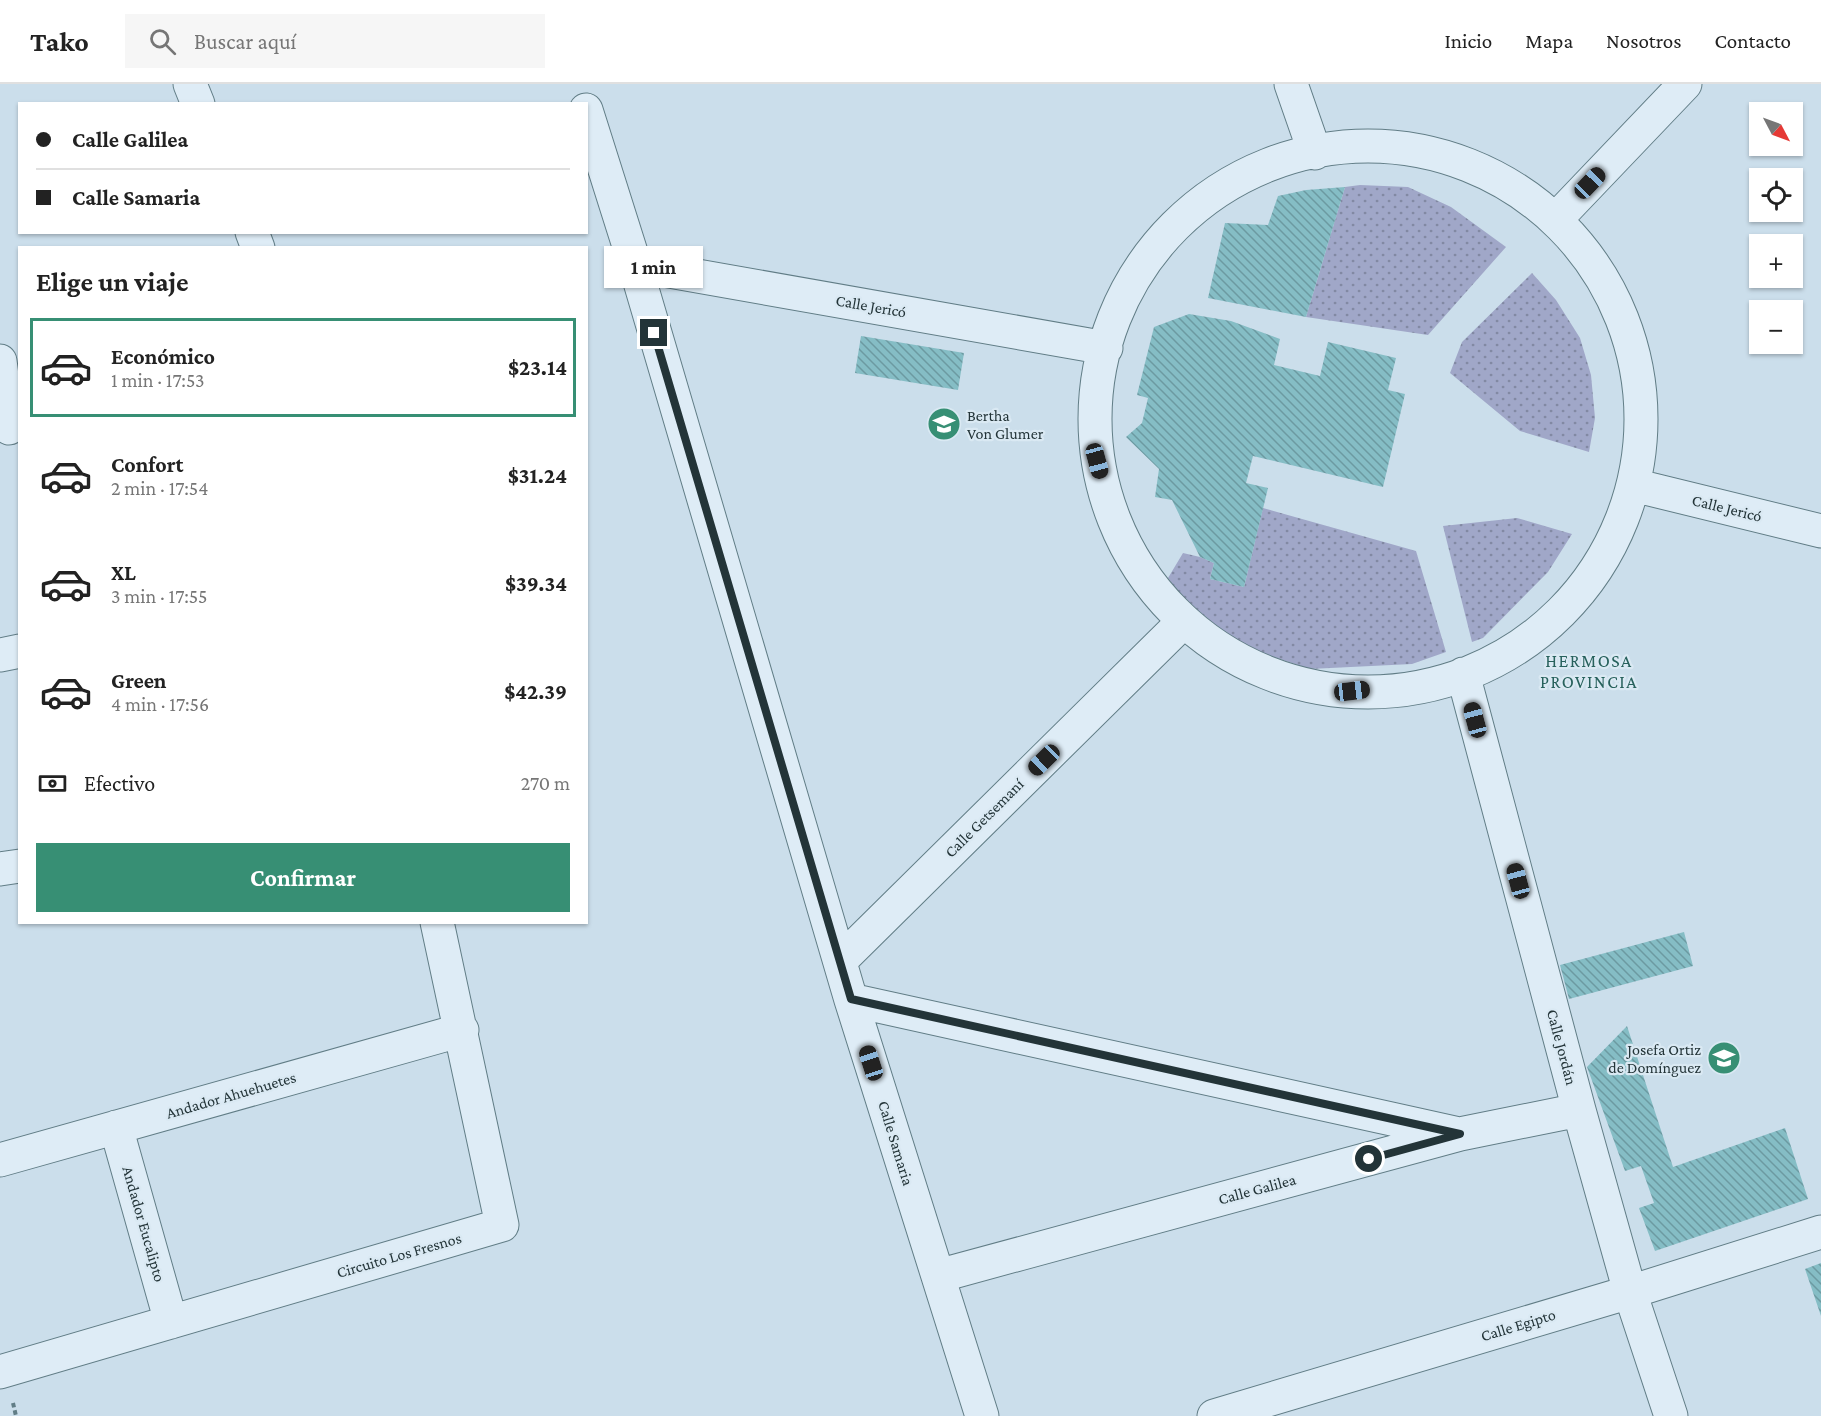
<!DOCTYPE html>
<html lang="es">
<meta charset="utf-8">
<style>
:root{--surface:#fff;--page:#f6f6f6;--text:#222;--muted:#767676;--line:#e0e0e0;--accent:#378f74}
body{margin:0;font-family:"Crimson Pro",serif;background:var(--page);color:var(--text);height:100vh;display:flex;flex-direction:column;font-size:22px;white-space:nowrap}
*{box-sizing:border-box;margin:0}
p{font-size:20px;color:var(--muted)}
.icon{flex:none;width:33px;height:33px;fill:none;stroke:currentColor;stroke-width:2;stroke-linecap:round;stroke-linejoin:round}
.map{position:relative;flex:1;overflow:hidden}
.side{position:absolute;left:18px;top:162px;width:570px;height:678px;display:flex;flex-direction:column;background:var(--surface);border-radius:0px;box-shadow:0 2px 4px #0004}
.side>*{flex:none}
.top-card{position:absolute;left:18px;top:18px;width:570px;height:132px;border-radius:0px;box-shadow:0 2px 4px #0004;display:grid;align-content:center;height:132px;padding:0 18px;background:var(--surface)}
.needle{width:39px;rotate:131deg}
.tools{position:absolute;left:1749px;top:18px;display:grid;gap:12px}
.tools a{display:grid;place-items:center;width:54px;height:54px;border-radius:0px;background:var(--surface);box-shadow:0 2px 4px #0004;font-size:30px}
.end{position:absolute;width:27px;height:27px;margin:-14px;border:8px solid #233438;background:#fff;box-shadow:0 0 0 3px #fff}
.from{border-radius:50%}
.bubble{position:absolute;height:42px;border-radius:0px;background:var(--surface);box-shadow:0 2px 4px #0004;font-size:20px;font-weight:700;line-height:42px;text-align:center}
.car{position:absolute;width:18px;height:36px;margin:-18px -9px;border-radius:8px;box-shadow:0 0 4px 2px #0007;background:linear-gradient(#222 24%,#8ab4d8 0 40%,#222 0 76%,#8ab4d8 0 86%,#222 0)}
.top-card b{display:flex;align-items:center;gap:21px;height:57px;font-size:22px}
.top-card b+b{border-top:2px solid var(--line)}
.top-card i{width:15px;height:15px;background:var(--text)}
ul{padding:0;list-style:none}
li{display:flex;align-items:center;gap:18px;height:99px;margin:0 12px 9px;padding:0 6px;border:3px solid transparent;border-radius:0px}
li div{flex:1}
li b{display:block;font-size:22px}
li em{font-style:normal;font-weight:700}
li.current{border-color:var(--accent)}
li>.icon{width:54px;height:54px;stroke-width:1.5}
h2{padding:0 18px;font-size:27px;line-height:72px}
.pay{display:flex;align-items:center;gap:15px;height:66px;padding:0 18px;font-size:22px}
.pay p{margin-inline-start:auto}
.button{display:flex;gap:12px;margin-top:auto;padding:12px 18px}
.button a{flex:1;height:69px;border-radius:0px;background:var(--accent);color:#fff;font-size:24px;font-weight:700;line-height:69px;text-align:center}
header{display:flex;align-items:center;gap:36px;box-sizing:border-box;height:84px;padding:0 30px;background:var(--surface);border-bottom:2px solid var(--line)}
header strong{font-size:28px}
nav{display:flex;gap:33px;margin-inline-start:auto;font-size:21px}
.search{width:420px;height:54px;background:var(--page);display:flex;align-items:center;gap:15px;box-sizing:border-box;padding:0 21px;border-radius:0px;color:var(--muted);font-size:22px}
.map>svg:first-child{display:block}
</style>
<header>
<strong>Tako</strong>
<div class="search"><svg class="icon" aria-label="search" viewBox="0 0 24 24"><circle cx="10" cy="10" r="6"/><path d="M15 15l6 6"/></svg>Buscar aquí</div>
<nav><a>Inicio</a><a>Mapa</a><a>Nosotros</a><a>Contacto</a></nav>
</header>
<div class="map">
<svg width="1821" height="1332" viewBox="0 0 1821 1332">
<defs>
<pattern id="grass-dots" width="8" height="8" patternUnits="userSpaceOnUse" patternTransform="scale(1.5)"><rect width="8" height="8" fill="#a0a7c8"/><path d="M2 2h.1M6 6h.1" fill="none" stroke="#8289a3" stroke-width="1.8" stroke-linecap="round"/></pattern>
<pattern id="building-back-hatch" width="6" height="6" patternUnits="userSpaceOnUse" patternTransform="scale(1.5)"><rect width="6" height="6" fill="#85bdc5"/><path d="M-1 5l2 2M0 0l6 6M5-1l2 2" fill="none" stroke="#6c9aa1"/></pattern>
</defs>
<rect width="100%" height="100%" fill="#cbdeeb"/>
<path fill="url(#grass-dots)" d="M1360,101L1408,103L1451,123L1506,163L1428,251L1306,233L1345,103Z
M1532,189L1556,216L1580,254L1591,291L1595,334L1589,368L1520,347L1450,289L1462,258Z
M1263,424L1416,467L1446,568L1412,580L1310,585L1231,559L1198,535L1168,494L1183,469L1200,473L1214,479L1210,495L1244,503Z
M1517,434L1572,450L1548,488L1483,554L1472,558L1443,442Z"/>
<path fill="url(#building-back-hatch)" d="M1345,103L1306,233L1208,214L1225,139L1268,141L1278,112L1306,106Z
M1189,230L1231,237L1280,255L1274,281L1320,292L1328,258L1396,274L1388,306L1405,310L1383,403L1253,372L1246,399L1268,404L1244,503L1210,495L1214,479L1200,473L1172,416L1155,413L1159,385L1126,353L1142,339L1148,314L1137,311L1154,243Z
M861,252L964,269L958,306L855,289Z
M1684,848L1693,882L1569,915L1560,881Z
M1627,942L1673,1083L1785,1044L1808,1115L1655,1167L1639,1124L1654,1119L1641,1082L1625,1087L1587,983Z
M1821,1179V1232L1805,1185Z"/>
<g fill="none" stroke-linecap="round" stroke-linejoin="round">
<g stroke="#617d86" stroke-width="35">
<path id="minor" d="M190,0L198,20
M1291,0L1315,69
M586,26L635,181L851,916L982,1332
M1095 335a273 273 0 1 1 546 0a273 273 0 1 1-546 0Z
M1559,132L1685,0
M252,148L258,164
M635,181L1106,264
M0,277L9,344
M1633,401L1821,447
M0,571L20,567
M1463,590L1579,1026L1630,1208L1671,1332
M0,785L20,782
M840,877L1180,541
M851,916L1455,1049
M116,1043L171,1238
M0,1076L462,946
M938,1192L1460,1050L1579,1026
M0,1288L502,1141L437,838
M1214,1332L1630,1208L1821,1148"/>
</g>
<path stroke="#617d86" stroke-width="4" stroke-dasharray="4.5 3" stroke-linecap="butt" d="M13,1319L16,1332"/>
<use href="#minor" stroke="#deecf6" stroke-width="33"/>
</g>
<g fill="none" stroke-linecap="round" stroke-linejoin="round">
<path stroke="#233438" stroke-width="8" d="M654,249L851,915L1460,1050L1369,1075"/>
</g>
<defs>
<g id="school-disc" transform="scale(1.725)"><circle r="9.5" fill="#378f74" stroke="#dae9f3"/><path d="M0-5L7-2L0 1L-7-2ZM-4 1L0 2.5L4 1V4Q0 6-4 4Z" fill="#fff"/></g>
</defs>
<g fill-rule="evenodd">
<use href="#school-disc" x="944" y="340"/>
<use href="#school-disc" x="1724" y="974"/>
</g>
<g text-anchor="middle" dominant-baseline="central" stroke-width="4.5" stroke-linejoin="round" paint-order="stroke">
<g font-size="16" fill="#233438" stroke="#dae9f3">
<text transform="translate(871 222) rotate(10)">Calle Jericó</text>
<text transform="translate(1727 424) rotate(14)">Calle Jericó</text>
<text transform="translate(984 734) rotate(-45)">Calle Getsemaní</text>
<text transform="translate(1562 963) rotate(75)">Calle Jordán</text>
<text transform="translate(231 1011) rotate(-16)">Andador Ahuehuetes</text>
<text transform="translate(896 1059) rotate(73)">Calle Samaria</text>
<text transform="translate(1257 1105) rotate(-15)">Calle Galilea</text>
<text transform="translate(144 1140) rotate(74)">Andador Eucalipto</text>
<text transform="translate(399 1171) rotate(-16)">Circuito Los Fresnos</text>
<text transform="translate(1518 1241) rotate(-17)">Calle Egipto</text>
</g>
<g font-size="16" fill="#233438" stroke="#dae9f3" text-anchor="start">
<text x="967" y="331">Bertha<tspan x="967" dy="18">Von Glumer</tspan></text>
<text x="1701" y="965" text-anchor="end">Josefa Ortiz<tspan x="1701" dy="18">de Domínguez</tspan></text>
</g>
<g font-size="18" letter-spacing="1.5" fill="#27615c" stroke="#dae9f3">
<text x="1589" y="577">HERMOSA<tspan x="1589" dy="21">PROVINCIA</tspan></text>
</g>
</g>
</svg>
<div class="tools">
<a><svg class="needle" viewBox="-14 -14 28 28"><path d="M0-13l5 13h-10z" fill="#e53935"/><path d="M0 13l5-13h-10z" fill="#767676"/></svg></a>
<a><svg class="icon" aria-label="locate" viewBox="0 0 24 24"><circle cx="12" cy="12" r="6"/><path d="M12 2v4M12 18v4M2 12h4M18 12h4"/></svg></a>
<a>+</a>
<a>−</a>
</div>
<i class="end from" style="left:1369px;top:1075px"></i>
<i class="end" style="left:654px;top:249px"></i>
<div class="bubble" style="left:604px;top:162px;width:99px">1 min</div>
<i class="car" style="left:1590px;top:99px;rotate:44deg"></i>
<i class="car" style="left:1097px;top:377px;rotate:165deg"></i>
<i class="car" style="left:1352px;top:607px;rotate:83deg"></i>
<i class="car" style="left:1475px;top:636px;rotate:345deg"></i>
<i class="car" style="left:1044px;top:676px;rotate:226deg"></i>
<i class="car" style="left:1518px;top:797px;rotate:345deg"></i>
<i class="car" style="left:871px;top:979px;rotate:342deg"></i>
<div class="top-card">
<b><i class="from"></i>Calle Galilea</b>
<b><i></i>Calle Samaria</b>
</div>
<section class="side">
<h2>Elige un viaje</h2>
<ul>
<li class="current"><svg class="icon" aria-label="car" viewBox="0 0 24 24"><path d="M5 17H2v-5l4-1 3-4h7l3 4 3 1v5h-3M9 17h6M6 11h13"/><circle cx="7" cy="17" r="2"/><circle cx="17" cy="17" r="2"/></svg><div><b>Económico</b><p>1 min · 17:53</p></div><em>$23.14</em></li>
<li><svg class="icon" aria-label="car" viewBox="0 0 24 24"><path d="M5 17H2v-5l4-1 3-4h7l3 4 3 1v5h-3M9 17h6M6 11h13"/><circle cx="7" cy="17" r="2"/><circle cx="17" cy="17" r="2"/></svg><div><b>Confort</b><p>2 min · 17:54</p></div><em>$31.24</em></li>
<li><svg class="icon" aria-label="car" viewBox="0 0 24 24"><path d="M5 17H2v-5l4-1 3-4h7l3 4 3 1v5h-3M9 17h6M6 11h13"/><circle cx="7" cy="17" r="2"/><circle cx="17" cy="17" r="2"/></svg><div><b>XL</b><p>3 min · 17:55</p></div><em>$39.34</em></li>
<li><svg class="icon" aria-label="car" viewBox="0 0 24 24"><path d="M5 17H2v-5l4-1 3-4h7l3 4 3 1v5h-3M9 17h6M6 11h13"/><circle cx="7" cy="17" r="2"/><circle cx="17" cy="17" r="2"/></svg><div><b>Green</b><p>4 min · 17:56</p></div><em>$42.39</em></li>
</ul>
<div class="pay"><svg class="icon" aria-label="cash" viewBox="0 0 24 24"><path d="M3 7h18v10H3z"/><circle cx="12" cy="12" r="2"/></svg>Efectivo<p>270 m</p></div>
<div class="button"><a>Confirmar</a></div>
</section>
</div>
